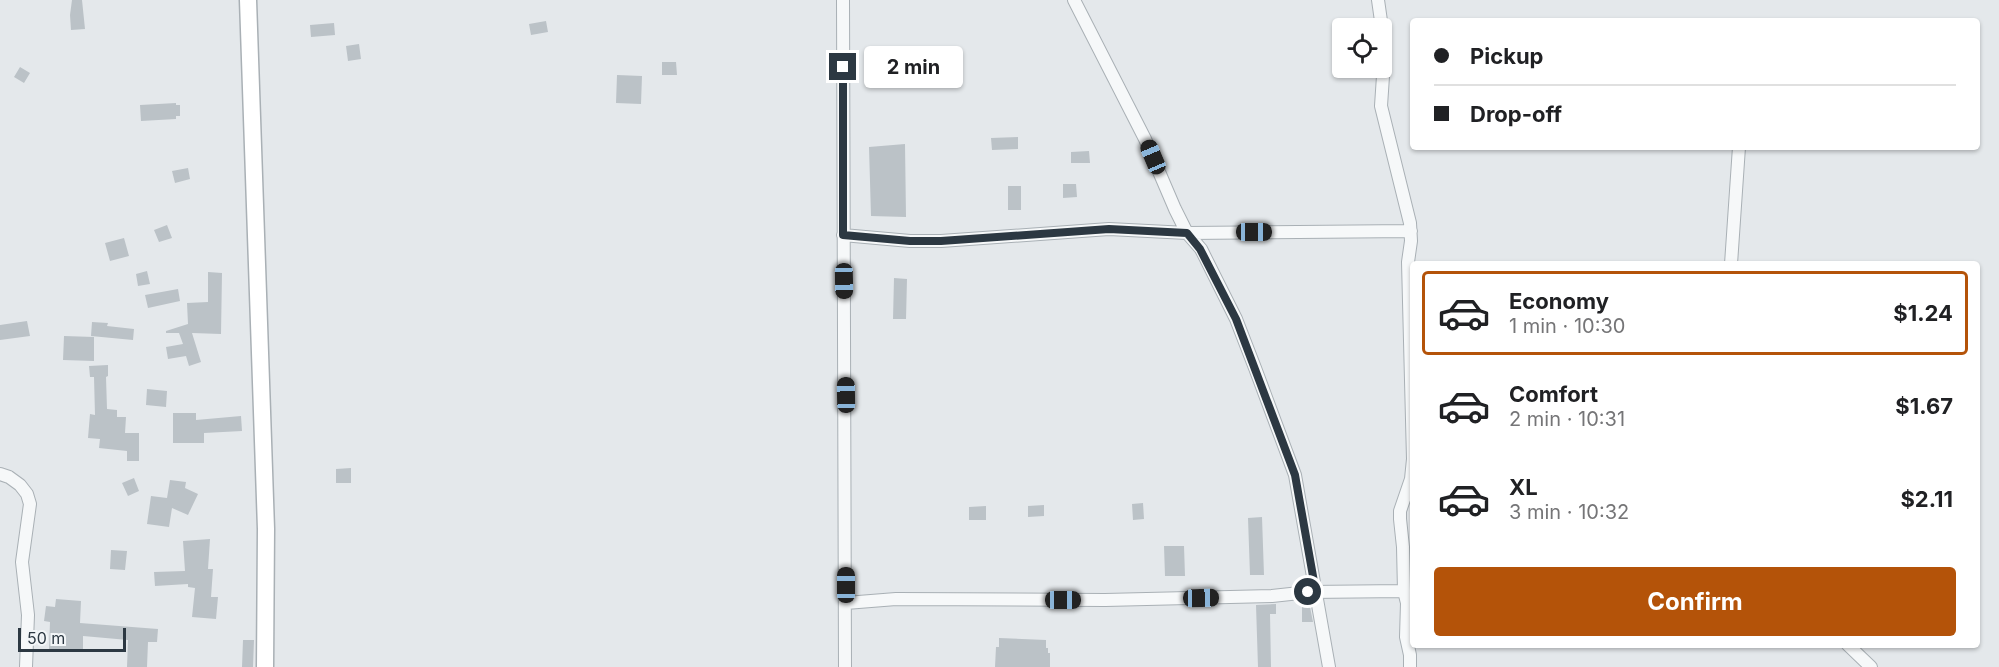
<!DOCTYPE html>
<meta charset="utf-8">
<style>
:root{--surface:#fff;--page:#f2f2f2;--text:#202124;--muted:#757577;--line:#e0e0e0;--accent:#b45309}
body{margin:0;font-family:Inter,sans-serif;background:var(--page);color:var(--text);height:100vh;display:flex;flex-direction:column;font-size:22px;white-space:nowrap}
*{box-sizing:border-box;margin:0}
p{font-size:20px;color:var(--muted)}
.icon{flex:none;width:33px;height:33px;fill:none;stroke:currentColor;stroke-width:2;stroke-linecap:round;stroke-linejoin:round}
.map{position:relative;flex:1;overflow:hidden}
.details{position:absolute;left:1410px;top:261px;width:570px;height:387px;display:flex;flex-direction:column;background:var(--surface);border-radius:6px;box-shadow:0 2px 4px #0004}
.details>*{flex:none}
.banner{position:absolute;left:1410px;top:18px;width:570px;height:132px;border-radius:6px;box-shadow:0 2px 4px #0004;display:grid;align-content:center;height:132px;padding:0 24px;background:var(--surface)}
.tools{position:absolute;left:1332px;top:18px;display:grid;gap:12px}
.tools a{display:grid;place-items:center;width:60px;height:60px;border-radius:6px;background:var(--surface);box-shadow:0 2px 4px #0004;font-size:30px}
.scale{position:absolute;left:18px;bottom:15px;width:108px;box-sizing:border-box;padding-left:6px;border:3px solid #2c3842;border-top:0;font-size:16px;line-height:21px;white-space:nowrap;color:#2c3842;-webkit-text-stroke:4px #f3f6f8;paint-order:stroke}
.end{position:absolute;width:27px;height:27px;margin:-14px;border:8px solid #2c3842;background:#fff;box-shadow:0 0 0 3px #fff}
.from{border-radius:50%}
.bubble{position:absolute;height:42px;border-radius:6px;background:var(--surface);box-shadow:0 2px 4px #0004;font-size:20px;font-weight:700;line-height:42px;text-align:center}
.car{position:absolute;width:18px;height:36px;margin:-18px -9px;border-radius:8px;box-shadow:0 0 4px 2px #0007;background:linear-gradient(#222 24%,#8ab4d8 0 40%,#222 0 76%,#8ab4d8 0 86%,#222 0)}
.banner b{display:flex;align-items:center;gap:21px;height:57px;font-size:22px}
.banner b+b{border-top:2px solid var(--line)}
.banner i{width:15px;height:15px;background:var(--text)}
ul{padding:10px 0 0;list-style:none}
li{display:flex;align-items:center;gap:18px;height:84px;margin:0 12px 9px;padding:0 12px;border:3px solid transparent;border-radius:6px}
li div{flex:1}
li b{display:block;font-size:22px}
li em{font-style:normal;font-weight:700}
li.on{border-color:var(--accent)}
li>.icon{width:54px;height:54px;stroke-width:1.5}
.button{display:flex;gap:12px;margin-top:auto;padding:12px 24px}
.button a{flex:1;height:69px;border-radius:6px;background:var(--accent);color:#fff;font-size:24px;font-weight:700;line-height:69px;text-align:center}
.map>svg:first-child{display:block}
</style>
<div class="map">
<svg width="1999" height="667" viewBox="0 0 1999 667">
<rect width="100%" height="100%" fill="#e4e8eb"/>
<path fill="#bbc2c7" d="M72,0H82L85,29L71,30L70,15Z
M546,21L548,32L531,35L529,24Z
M334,23L335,35L311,37L310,25Z
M359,44L361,59L348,61L346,46Z
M662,62H676L677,75H662Z
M20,67L30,73L24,83L14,77Z
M617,75L642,76L641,104L616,103Z
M176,103V105H180V116H176V119L141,121L140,105Z
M1018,137V149L992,150L991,138Z
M905,144L906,217L871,216L869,147Z
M1089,151L1090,163H1071V152Z
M188,168L190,179L175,183L172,171Z
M1063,184H1076L1077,197L1063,198Z
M1008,186H1021V210H1008Z
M167,225L172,238L159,242L154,230Z
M124,238L129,256L110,261L105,243Z
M147,271L150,284L138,286L136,274Z
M208,272L222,273L221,334L192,333L201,362L189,366L186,356L168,359L166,347L183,344L179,333H166V331L188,324L187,303L208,302Z
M894,278L907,279L906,319H893Z
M178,289L180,301L148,308L145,295Z
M27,321L30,336L0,340V325Z
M92,322L108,323L107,326L134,329L133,340L91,336Z
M64,336L94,337V361L63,360Z
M108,365V376L106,377L107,409L117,410V417H126L125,433H139V461H127V451L99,448L100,439L88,438L90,414L95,415L94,377H90L89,366Z
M147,389L167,391L166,407L146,405Z
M173,413H196V420L241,416L242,431L204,433V443H173Z
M351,468V483H336V469Z
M134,478L139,491L128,496L122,483Z
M170,480L186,482L185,488L198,494L188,515L172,508L169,527L147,524L151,496L167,498Z
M1143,503L1144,519L1133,520L1132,504Z
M1044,505V516L1028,517V506Z
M986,506V520H969V507Z
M1262,517L1264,575H1250L1248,518Z
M210,539L208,569H213L211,597H218L216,619L192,617L195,588L188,587V584L155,586L154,572L185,571L183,541Z
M1164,546H1184L1185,576H1165Z
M111,550L127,551L125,570L110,569Z
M56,599L81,601L80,623L158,629L157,642H148L147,667H127L128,640L83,636V651L49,650L50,622L44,621L46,606L55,607Z
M1276,604V614H1270L1271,667H1258L1256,605Z
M1302,607H1310L1313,622H1302Z
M999,638L1046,640V648H1048V653H1050V667H995L996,647H999Z
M243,640H254L253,667H242Z"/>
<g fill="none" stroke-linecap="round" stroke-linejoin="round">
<g stroke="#a9b0b5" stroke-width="14">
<path id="street" d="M843,0L845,667
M1074,0L1145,139L1175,209L1187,233L1201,249L1236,319L1255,368L1295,475L1329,667
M1378,0L1383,35V76L1381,106L1410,223L1411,241L1408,262L1413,459L1411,479L1400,511V519L1403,547L1404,591L1407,603L1406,637L1410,655V667
M843,235L910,241H941L1109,229L1187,233L1411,231
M1731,264L1739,147
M0,474L9,477L20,485L27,494L30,504L22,562L28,615L26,667
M846,603L896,599L1105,600L1272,596L1309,592L1404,591
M1848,645L1871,667"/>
</g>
<g stroke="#a9b0b5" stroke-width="19">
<path id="secondary" d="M248,0L266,529L265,667"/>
</g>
<use href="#street" stroke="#f6f8f9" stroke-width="12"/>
<use href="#secondary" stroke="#fff" stroke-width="16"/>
</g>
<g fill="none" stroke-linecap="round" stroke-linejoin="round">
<path stroke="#2c3842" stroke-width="8" d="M843,67V235L910,241H941L1109,229L1187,233L1200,249L1236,319L1295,475L1316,593L1308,592"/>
</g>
</svg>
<div class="tools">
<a><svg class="icon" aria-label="locate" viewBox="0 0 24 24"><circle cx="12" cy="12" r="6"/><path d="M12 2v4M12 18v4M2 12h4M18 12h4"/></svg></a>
</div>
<div class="scale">50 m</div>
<i class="end from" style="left:1308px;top:592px"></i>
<i class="end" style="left:843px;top:67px"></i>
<div class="bubble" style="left:864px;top:46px;width:99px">2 min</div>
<i class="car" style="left:1153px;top:157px;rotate:337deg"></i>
<i class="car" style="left:1254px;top:232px;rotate:90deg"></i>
<i class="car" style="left:844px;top:281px;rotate:179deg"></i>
<i class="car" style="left:846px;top:395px;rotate:359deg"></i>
<i class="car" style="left:846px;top:585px;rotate:0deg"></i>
<i class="car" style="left:1201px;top:598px;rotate:89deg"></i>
<i class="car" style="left:1063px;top:600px;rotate:90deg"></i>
<div class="banner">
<b><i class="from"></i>Pickup</b>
<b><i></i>Drop-off</b>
</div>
<section class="details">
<ul>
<li class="on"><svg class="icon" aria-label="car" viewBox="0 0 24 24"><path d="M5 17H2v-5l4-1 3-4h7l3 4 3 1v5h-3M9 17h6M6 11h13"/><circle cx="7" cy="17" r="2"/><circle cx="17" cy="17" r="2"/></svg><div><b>Economy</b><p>1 min · 10:30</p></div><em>$1.24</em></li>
<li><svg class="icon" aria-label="car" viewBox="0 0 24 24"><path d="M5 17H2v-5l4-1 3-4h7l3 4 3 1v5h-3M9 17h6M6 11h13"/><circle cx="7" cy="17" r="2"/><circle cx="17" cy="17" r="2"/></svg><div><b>Comfort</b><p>2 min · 10:31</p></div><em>$1.67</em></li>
<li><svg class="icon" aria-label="car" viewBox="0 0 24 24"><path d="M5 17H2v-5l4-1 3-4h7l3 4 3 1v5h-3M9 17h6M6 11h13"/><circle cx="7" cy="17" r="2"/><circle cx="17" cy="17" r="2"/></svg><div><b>XL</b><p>3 min · 10:32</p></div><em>$2.11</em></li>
</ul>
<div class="button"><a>Confirm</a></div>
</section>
</div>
